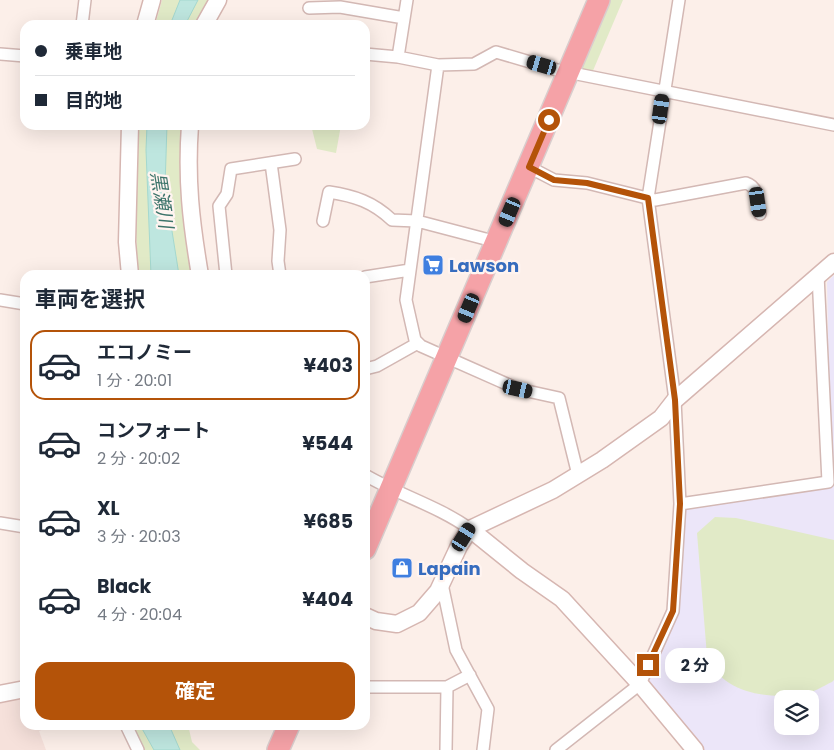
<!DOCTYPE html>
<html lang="ja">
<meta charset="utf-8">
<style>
:root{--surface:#fff;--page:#f6f6f7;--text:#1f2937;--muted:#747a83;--line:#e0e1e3;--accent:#b45309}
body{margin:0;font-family:Poppins,"Noto Sans JP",sans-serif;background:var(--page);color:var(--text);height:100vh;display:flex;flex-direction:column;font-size:19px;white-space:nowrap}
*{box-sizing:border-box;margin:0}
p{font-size:16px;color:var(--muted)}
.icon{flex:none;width:28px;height:28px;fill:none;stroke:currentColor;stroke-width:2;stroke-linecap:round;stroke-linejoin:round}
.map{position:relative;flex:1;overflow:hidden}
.panel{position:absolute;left:20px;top:270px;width:350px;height:460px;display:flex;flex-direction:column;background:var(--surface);border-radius:15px;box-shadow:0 5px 20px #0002}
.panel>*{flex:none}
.guide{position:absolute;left:20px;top:20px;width:350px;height:110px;border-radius:15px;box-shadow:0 5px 20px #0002;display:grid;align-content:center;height:110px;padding:0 15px;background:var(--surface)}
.tools{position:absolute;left:774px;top:690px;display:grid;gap:10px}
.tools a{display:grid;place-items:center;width:45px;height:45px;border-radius:10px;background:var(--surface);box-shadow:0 5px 20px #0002;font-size:25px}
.end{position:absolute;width:22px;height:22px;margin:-11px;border:6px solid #b45309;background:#fff;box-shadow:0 0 0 2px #fff}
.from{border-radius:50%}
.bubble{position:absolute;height:35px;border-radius:15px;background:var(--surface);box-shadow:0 5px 20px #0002;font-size:16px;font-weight:700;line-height:35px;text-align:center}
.car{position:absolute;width:15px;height:30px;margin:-15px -8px;border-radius:6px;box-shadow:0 0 4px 1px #0007;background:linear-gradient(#222 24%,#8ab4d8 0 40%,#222 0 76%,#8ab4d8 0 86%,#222 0)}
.guide b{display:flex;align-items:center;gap:18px;height:48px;font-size:19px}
.guide b+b{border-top:1px solid var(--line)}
.guide i{width:12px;height:12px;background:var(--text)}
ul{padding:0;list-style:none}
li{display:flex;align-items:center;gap:15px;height:70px;margin:0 10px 8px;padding:0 5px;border:2px solid transparent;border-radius:15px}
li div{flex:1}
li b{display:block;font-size:19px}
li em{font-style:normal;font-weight:700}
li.on{border-color:var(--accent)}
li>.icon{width:45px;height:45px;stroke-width:1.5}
h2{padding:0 15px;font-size:22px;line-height:60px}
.cta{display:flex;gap:10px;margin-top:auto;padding:10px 15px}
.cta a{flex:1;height:58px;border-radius:15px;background:var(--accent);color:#fff;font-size:20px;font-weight:700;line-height:58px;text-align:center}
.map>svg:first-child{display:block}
</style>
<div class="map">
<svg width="834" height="750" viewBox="0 0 834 750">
<rect width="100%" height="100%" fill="#fcefe9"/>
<path fill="#f6e1db" d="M25,694V725H54L39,731L46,750H0V699Z"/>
<path fill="#ece6f9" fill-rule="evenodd" d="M834,275V750H704L647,680L677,613L684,508L831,483L827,282ZM782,699H810V726H782Z"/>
<path fill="#e1eac7" d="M162,0H215L201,25H155Z
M606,0H623L592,73L583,70L579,64Z
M131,125H192L197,275H138Z
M311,125H341L336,153L317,149Z
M715,517L736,518L834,540V680L832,682C823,686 813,693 803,694C768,700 721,693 707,656L697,533Z
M130,725H188L192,742L200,750H145Z"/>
<path fill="#bee6df" stroke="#a4d8cf" d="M180,0H198L185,25H170Z
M147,125H167L165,187L179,275H151L146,150Z
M140,725H169L180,750H154Z"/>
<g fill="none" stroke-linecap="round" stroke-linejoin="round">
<g stroke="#d3b8b4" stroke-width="14">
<path id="street" d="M309,8L340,7L404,18
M82,25L85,0
M0,54L25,56
M365,54L398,57L438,65L474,64L496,52L557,70L834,125
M398,57L407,0
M438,65L406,300L415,340L421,346L518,389L559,398L578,475
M271,163L280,230L278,261L280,275
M529,167L554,180L587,183L655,200L746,183C759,187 758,202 760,214
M323,221L329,192C355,196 373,202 392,220L417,221L497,242
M226,275L219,206L227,194L231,169L295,159
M365,277L410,270
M0,300L25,304
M365,369L377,366L418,343
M365,475C399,495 438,506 470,529
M680,504L828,482L818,275
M0,523L25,527
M442,584L456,650L488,709L483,750
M365,687H447
M126,725L138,750
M446,750L447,687L470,675
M556,750L640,684L673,611L680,504L675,400L648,198L679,0"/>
</g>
<g stroke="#d6b6b1" stroke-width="19">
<path id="secondary" d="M145,25L152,0
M204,25L218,0
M130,125L127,242L130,275
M190,125C186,179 191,222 200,275
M470,529L522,571L562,599L640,684L695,750
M365,616L376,621L397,624L419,613L438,591L459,546L470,529L553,490L602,460L661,418L675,400L834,262
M0,694L25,689"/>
</g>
<g stroke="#d9cdcd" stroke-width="24">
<path id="highway" d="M365,549L599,0
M278,750L289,725"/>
</g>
<use href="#street" stroke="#fff" stroke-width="11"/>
<use href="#secondary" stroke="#fff" stroke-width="16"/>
<use href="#highway" stroke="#f5a2a7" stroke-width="21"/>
</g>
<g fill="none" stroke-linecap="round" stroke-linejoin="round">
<path stroke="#b45309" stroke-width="6" d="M549,120L529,167L554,180L587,183L648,198L675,400L680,504L673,611L648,665"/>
</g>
<defs>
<g id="supermarket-square" transform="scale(1.125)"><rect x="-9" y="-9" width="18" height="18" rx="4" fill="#3f7fe0" stroke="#fff4f0"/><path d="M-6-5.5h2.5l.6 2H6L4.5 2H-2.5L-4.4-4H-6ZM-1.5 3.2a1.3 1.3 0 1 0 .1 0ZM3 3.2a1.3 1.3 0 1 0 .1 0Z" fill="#fff"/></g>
<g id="shop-square" transform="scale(1.125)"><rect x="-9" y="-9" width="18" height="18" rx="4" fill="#3f7fe0" stroke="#fff4f0"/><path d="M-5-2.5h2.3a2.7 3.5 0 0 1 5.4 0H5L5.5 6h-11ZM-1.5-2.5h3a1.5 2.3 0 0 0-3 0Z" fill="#fff"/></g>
</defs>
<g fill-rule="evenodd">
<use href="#supermarket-square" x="433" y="265"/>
<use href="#shop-square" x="402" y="568"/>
</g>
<g text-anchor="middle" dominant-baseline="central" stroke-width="4.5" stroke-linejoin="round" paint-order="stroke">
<g font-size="18" font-weight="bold" fill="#366cbe" stroke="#fff4f0" text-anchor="start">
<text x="449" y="265">Lawson</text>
<text x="418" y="568">Lapain</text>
</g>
<g font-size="19" font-style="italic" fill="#3d746b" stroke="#fff4f0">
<text transform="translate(162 200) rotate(81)">黒瀬川</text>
</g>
</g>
</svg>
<div class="tools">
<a><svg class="icon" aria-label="layers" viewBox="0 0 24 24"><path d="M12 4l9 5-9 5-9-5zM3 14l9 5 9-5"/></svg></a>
</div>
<i class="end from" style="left:549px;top:120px"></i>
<i class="end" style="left:648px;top:665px"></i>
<div class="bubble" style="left:665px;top:648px;width:60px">2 分</div>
<i class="car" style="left:542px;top:65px;rotate:286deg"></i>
<i class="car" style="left:661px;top:109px;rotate:8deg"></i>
<i class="car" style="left:758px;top:202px;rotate:172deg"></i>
<i class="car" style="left:510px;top:212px;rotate:203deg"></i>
<i class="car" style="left:469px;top:308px;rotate:203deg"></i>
<i class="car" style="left:518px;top:389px;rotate:103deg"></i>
<i class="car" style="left:464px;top:537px;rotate:32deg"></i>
<div class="guide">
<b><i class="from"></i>乗車地</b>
<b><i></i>目的地</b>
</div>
<section class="panel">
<h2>車両を選択</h2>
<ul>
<li class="on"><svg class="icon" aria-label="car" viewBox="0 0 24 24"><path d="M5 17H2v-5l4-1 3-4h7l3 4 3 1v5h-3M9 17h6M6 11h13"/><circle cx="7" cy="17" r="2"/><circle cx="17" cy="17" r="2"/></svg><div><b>エコノミー</b><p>1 分 · 20:01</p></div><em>¥403</em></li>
<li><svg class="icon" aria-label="car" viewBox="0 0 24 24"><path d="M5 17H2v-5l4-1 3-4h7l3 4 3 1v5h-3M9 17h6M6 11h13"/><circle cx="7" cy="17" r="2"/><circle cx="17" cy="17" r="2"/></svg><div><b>コンフォート</b><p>2 分 · 20:02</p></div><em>¥544</em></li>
<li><svg class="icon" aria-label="car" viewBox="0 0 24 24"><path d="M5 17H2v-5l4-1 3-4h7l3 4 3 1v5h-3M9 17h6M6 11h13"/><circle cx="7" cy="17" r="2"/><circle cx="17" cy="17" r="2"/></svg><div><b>XL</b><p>3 分 · 20:03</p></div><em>¥685</em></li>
<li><svg class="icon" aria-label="car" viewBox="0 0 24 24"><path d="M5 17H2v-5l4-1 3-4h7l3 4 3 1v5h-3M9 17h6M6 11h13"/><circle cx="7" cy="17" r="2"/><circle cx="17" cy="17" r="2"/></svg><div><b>Black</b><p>4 分 · 20:04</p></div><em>¥404</em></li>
</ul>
<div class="cta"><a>確定</a></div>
</section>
</div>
